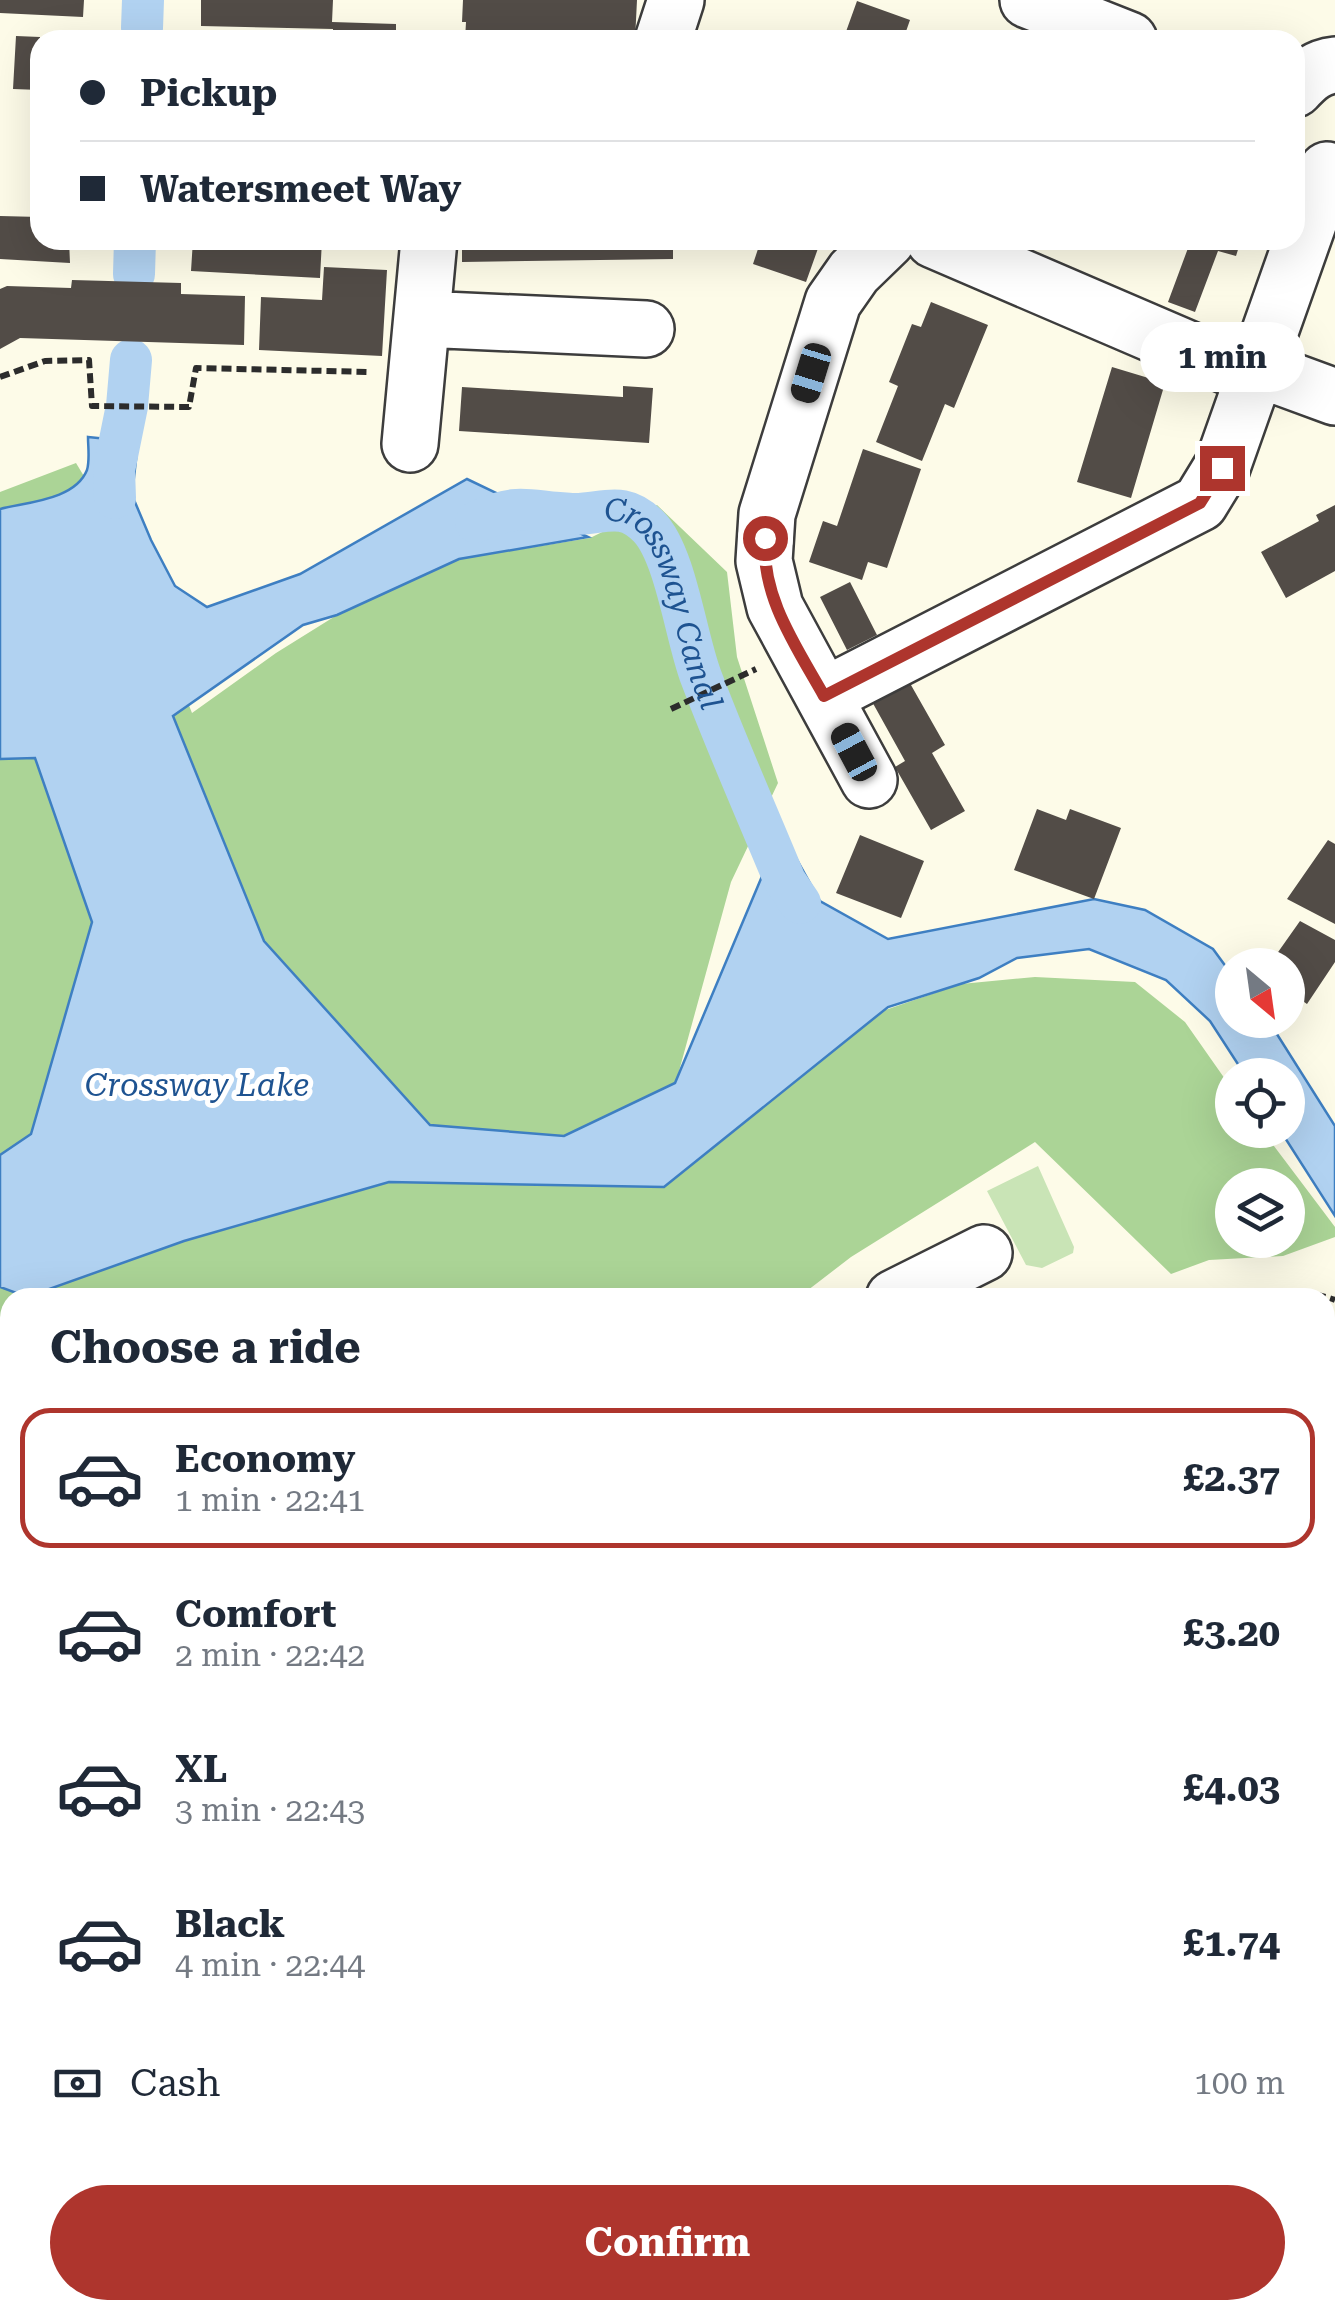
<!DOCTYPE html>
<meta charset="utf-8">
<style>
:root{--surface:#fff;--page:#f2f2f3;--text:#1f2937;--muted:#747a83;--line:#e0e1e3;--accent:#ae352d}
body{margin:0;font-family:"Roboto Serif",serif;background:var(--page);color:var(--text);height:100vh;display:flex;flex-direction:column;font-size:38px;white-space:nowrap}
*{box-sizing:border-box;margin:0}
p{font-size:32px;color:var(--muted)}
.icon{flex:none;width:55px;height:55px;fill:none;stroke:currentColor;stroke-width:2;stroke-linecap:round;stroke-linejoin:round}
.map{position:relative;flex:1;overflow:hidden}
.side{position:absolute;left:0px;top:1288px;width:1335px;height:1032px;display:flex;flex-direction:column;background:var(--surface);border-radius:30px 30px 0 0;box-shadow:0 10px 40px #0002}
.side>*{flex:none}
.banner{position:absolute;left:30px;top:30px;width:1275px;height:220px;border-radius:30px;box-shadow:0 10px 40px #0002;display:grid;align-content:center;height:220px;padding:0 50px;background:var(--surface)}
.needle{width:65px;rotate:151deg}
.tools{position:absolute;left:1215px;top:948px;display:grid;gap:20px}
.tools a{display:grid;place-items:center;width:90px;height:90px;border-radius:50%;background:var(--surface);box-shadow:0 10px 40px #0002;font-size:50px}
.end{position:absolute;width:45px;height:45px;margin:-22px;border:12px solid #ae352d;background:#fff;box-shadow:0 0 0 5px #fff}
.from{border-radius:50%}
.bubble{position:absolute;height:70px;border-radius:35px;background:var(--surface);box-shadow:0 10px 40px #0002;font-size:32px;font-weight:700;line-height:70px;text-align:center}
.car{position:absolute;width:30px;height:60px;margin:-30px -15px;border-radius:12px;box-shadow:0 0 8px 2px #0007;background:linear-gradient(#222 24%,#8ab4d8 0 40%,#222 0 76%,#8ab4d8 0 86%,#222 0)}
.banner b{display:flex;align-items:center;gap:35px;height:95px;font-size:38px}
.banner b+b{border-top:2px solid var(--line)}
.banner i{width:25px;height:25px;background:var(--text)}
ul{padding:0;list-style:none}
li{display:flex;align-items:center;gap:30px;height:140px;margin:0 20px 15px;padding:0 30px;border:5px solid transparent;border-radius:30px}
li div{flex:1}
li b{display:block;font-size:38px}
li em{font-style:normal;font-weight:700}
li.active{border-color:var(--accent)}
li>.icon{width:90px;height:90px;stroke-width:1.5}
h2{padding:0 50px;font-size:45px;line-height:120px}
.pay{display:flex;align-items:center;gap:25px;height:110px;padding:0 50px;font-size:38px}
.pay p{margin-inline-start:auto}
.primary-button{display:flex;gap:20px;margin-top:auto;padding:20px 50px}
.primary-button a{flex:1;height:115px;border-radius:60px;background:var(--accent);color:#fff;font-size:40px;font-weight:700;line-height:115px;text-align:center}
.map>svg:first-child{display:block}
</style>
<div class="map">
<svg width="1335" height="2318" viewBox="0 0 1335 2318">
<rect width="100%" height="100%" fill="#fdfbe8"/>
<path fill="#c9e4b6" d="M1038,1166L1074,1247L1073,1253L1042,1268L1026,1265L987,1191Z
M1335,1945V2171L1325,2180V1952Z
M1335,2209V2318H1210L1219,2310H1325V2218Z
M854,2310H1170L1160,2318H837Z"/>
<path fill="#abd496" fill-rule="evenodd" d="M76,463L126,546L192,713L276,653L337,615L459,559L590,538L657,505L727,572L737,657L778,783L731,882L676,1082L961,984L1035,977L1135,982L1185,1022L1232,1089V1130H1262L1335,1227V1237L1283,1256L1209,1260L1171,1274L1035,1142L851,1257L799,1297L10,1298V1670L0,1673V492ZM1232,1185H1288V1240H1232Z"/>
<path fill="#b1d2f1" stroke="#3e7fc2" stroke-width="2.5" d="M88,437L138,442L132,495L151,540L175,586L207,607L300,574L467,479L588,537L459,559L337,615L303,625L173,716L264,941L430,1125L564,1136L675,1083L781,831L820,901L888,939L1094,899L1145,910L1213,949L1232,975V1020H1268L1335,1126V1216L1280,1130H1288V1075H1245L1210,1021L1166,980L1089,949L1017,958L979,978L888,1007L664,1187L389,1182L184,1241L27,1297L0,1287V1155L31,1134L92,922L35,758L0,759V509C27,502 75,500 87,470C90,460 88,447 88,437Z"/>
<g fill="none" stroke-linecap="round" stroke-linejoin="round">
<g stroke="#b1d2f1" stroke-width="42">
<path d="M142,28L143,0"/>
<path d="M134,274L135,240"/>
<path d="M115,498L114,470L127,406L131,360"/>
<path id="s1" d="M476,522C520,502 527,512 572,514C603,515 622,499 649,527C676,555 686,638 701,677C727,746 757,813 785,881L800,903"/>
</g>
</g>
<path fill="#524c47" d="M0,0H84L83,17L0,13Z
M201,0H333L332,22L396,24V40H333V29L201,26Z
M463,0H637L635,40H465L466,22H462Z
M857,1L910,20L903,40H843Z
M76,33L183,37V40H76Z
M16,36L40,37V90L13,89Z
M0,216L40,217V240H69L70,263L0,259Z
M193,240H322L320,278L191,271Z
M462,240H673V259L462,262Z
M761,240H821L806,282L753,264Z
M1191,240H1241L1236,256L1218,251L1195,312L1168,302Z
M324,267L387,270L382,356L259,350L261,297L322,300Z
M72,280L181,283V294L245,296L244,345L20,338L0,349V289L7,286L71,288Z
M931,302L988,325L954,408L945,404L922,461L876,442L898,386L889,382L912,324L921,327Z
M1112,367L1165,383L1131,498L1077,482Z
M623,386L653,388L649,443L459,431L462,387L623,397Z
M863,449L921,469L887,568L868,562L862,580L809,562L823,521L837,526Z
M1335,505V571L1286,598L1261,552L1319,521L1316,515Z
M850,582L877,635L847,650L820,597Z
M907,678L945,745L932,753L965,811L931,830L895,767L905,761L870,698Z
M1037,809L1066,820L1070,809L1121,828L1094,899L1014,870Z
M860,835L924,861L901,918L836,893Z
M1328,840L1335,844V924L1287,899Z
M1300,921L1335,940V962L1307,1004L1288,991V965H1269Z
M1068,1288L1072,1298H1047Z
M1325,1795L1335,1807V1830L1325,1838Z
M37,2310H114L119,2318H41Z
M425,2310H495L498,2318H428Z"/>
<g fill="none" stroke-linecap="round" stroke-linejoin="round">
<g stroke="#3d3d3d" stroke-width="60">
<path id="minor" d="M1028,0L1129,40
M663,40L676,0
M1295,89C1307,76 1317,67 1335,65
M934,240L1253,377
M422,319L646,329
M1256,368L1335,397
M410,444L429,240
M824,696L1200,503L1222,467L1327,170
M869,780L775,607L764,561L767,514L833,302L854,272L887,240
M894,1298L984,1253
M1325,1653L1335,1666
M1325,1892L1335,1884
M0,2005L10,2004
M777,2318L796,2310"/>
</g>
<path stroke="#2c2c2c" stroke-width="6" stroke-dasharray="10 5" stroke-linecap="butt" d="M0,377L45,361L89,360L92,406L189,407L196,368L371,372
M671,709L756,669
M1226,1298C1261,1293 1301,1287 1335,1300
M1325,1409L1335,1410
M1325,1571L1335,1578
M1325,2058L1335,2049
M1325,2206L1335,2197
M984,2318L999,2310
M1186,2318L1197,2310"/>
<use href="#minor" stroke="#fff" stroke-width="55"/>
</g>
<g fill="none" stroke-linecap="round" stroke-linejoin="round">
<path stroke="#ae352d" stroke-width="12" d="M765,538C761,597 796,646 824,696L1200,503L1222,468"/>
</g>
<g text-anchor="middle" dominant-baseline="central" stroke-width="10" stroke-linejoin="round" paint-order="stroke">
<g font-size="32" font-style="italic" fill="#1e5391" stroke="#fff">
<text stroke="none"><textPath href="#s1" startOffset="252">Crossway Canal</textPath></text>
<text x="197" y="1085">Crossway Lake</text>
</g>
</g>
</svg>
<div class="tools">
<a><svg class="needle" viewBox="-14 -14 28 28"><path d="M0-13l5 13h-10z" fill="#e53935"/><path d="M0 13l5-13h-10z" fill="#747a83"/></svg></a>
<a><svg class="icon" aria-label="locate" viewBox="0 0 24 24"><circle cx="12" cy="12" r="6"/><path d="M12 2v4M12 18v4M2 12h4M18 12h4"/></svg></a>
<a><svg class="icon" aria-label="layers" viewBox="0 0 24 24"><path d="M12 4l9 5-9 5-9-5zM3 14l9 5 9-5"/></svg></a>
</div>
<i class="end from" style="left:765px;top:538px"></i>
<i class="end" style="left:1222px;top:468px"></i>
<div class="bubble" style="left:1140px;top:322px;width:165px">1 min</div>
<i class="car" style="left:811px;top:373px;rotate:197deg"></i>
<i class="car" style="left:854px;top:752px;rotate:332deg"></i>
<div class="banner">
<b><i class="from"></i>Pickup</b>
<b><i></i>Watersmeet Way</b>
</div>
<section class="side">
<h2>Choose a ride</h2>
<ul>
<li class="active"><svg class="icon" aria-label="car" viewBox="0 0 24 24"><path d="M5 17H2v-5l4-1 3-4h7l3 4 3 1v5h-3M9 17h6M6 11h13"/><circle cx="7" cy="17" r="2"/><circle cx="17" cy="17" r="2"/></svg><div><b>Economy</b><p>1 min · 22:41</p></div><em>£2.37</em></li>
<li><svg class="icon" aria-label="car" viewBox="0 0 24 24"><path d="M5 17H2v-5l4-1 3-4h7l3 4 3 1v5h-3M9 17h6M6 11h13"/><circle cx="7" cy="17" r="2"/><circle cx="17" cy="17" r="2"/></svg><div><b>Comfort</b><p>2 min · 22:42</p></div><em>£3.20</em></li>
<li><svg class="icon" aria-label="car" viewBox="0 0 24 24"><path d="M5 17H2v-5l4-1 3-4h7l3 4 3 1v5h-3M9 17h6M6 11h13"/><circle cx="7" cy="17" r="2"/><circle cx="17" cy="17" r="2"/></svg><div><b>XL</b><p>3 min · 22:43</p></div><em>£4.03</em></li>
<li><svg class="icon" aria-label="car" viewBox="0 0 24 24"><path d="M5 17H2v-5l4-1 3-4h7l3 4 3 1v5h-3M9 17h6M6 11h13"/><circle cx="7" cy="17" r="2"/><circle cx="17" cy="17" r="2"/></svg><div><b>Black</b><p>4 min · 22:44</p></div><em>£1.74</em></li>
</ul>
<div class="pay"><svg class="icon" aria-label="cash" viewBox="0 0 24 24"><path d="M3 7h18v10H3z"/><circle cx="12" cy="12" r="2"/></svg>Cash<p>100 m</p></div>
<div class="primary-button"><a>Confirm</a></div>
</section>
</div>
